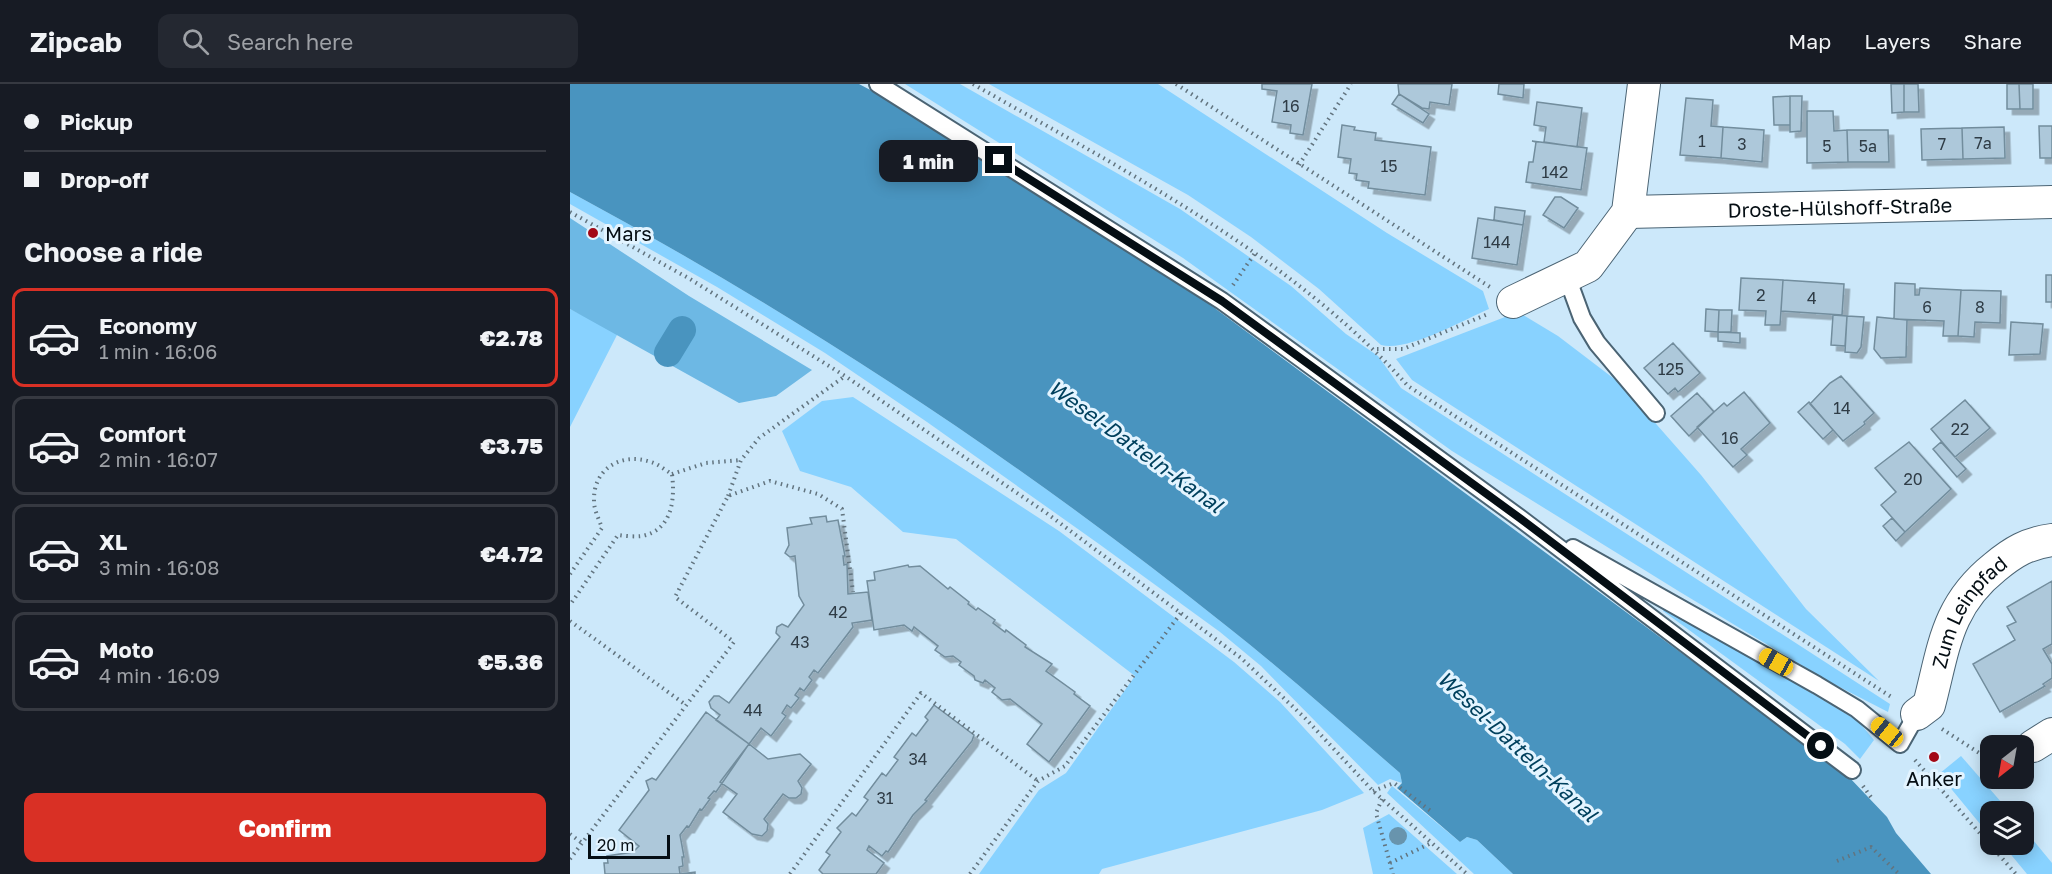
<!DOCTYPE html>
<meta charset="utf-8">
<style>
:root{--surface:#171b24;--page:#242831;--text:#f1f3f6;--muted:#9ea1a6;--line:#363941;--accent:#d93025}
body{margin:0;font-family:"Golos Text",sans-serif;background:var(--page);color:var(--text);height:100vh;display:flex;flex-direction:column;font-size:22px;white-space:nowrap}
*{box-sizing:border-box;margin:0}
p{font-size:20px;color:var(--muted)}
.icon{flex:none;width:33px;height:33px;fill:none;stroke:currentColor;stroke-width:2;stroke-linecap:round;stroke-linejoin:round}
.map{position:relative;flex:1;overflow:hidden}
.drawer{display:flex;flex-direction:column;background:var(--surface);width:570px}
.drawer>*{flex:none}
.top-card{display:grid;align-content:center;height:132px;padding:0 24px;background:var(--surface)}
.needle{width:39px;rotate:211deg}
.fabs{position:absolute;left:1410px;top:651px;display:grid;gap:12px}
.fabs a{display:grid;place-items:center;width:54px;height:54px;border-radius:12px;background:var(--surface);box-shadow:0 3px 15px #0003;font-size:30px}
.scale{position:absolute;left:18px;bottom:15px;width:82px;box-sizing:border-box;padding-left:6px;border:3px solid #050e14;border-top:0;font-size:16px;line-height:21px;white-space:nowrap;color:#050e14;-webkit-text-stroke:4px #e3f4ff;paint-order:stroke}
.end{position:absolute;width:27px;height:27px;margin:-14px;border:8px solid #050e14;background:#fff;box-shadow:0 0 0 3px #fff}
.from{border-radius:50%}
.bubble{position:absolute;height:42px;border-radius:12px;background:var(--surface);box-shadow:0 3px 15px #0003;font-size:20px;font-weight:800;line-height:42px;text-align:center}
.car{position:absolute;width:18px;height:36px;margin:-18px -9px;border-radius:8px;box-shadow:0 0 4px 2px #0007;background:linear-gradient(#f5c518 24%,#345 0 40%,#f5c518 0 76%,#345 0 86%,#f5c518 0)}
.top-card b{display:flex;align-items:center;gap:21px;height:57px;font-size:22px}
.top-card b+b{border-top:2px solid var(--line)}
.top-card i{width:15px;height:15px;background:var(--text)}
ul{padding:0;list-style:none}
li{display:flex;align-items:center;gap:18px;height:99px;margin:0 12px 9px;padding:0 12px;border:3px solid var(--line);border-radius:12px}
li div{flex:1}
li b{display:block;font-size:22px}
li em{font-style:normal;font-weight:800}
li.active{border-color:var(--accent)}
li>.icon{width:54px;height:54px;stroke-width:1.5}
h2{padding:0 24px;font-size:27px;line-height:72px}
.cta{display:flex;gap:12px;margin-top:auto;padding:12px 24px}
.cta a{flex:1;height:69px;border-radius:12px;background:var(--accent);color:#fff;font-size:24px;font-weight:800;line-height:69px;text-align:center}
header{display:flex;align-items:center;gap:36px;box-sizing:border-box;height:84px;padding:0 30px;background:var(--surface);border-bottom:2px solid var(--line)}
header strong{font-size:28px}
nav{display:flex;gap:33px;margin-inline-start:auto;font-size:21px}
.search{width:420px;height:54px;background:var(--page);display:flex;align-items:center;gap:15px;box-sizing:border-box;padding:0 21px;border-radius:12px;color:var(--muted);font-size:22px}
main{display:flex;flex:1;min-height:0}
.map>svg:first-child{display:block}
</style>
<header>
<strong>Zipcab</strong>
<div class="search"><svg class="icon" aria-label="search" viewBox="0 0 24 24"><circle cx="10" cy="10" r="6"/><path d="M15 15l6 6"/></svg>Search here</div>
<nav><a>Map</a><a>Layers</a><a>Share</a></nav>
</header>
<main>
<section class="drawer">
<div class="top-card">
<b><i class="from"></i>Pickup</b>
<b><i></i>Drop-off</b>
</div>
<h2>Choose a ride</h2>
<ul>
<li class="active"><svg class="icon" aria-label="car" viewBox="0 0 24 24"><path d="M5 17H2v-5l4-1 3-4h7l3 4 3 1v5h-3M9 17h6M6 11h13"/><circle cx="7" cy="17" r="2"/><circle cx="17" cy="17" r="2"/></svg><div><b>Economy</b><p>1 min · 16:06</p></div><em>€2.78</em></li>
<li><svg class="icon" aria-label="car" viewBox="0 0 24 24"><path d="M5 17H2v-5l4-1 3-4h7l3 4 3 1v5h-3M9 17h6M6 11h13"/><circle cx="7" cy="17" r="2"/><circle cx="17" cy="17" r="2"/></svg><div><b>Comfort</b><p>2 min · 16:07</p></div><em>€3.75</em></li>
<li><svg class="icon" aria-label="car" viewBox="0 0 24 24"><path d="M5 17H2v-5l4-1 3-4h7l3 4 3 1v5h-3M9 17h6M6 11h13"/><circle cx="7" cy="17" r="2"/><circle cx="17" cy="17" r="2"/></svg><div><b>XL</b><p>3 min · 16:08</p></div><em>€4.72</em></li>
<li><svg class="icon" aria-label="car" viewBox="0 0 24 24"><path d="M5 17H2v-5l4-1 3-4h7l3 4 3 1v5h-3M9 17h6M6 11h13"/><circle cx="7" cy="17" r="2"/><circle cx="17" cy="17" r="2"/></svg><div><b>Moto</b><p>4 min · 16:09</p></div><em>€5.36</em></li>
</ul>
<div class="cta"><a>Confirm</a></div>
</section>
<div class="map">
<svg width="1482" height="790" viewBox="0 0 1482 790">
<defs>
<filter id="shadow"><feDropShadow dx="5.5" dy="5.5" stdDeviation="0" flood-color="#0004"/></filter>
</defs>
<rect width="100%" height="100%" fill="#cce8fa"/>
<path fill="#88d2ff" d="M335,0H390L610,125L721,202L776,250L808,272L831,304L1320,620L1318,628L1258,597L1110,508L882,367L613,174Z
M419,0H588L817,149L913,207L919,225C893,236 838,268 811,261L749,205L681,153L618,111Z
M0,108C230,232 455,380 659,544C717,590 773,640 830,689L832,699L820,695L808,701L691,582L650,548L529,460L357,338L255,269L147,203L0,120Z
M0,225L48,249L0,343Z
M948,228L988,252L1051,300L1131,391L1236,525L1309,597L842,296L826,275Z
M283,313L489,447L664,578L710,618L794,709L752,726L532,785L529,790H409L469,706L496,689L565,592L386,455L333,448L281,403L230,387L212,347L252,317Z
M1096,522L1288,637L1304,656L1290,675L1275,660L1093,527Z
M1391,672L1439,727L1420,728V752L1369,690Z
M822,702L890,758L897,753L907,756L943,790H904L817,709Z
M819,730L887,790H803L793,744Z
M1454,745L1482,779V790H1457L1433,761L1454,760Z"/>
<path fill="#6db8e4" d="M0,134L119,212L242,286L206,312L169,319L0,225Z"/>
<path fill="#4994bf" d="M0,0H289L306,9L612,200L1278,692L1317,733L1326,749L1361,790H943L907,756L897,753L890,758L827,704L832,699L830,689C773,640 717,590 659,544C455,380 230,232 0,108Z"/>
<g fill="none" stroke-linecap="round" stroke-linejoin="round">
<path stroke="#4994bf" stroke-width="28" d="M98,269L112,246"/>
</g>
<path fill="#adc8da" stroke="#728d9d" stroke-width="1.5" filter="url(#shadow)" d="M692,0H742L733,51L720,49L721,41L702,38L707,7L692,5Z
M828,0H882L879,21L860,18L859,25L852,24L829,10Z
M929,0H954L953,14L928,10Z
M1321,0H1334V28L1322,29Z
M1334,0H1348L1349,28H1334Z
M1437,0H1449L1450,25H1437Z
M1449,0H1463V25H1450Z
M829,10L859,30L853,39L822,20Z
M1220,12V41H1204L1203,13Z
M1220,12H1232L1231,47L1220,48Z
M1116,14L1143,16L1141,42L1153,43L1151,74L1110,71Z
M967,18L1012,24L1007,63L974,58L976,43L964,41Z
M1237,27H1263L1264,47L1277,46L1278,78L1237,79Z
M772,41L785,43L784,46L806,49L805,56L861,63L855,111L798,104L799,98L786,96L787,90L779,89L781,75L768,73Z
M1469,42H1482V74H1470Z
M1153,43L1194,46L1192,78L1151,74Z
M1434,43L1435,74L1393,75L1392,44Z
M1392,44L1393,75L1352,76L1351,45Z
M1277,46H1318L1319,78H1278Z
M962,57L1017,64L1011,106L956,98L959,78H963L966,58Z
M985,113H991L1008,124L994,144L973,131Z
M925,123L955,127L953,141L924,136Z
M908,134L953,141L947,181L902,174Z
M1476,191H1482V218H1476Z
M1171,194L1213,196L1210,241H1195L1196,227L1169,226Z
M1213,196L1274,200L1272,231L1211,227Z
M1325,199L1345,200V211H1349L1350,204L1391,206L1388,252H1373L1374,237L1324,235Z
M1391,206L1431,207L1430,239L1405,238L1404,253L1388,252Z
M1136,225L1149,226L1148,248L1135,247Z
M1149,226H1162L1161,248H1148Z
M1263,231L1277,232L1275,262L1261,261Z
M1277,232L1294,233L1291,263L1287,269L1275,268Z
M1307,233L1337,236L1336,273L1311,274L1304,265Z
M1441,238L1473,240L1470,270L1439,271Z
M1148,248L1170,249V259L1148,257Z
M1103,259L1130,289L1108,308L1105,304L1098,310L1074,284Z
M1271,292L1304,329L1294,338L1295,340L1273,357L1240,320L1260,299Z
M1174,308L1200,339L1171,365L1177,371L1163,383L1127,343L1154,319L1157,322Z
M1127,309L1144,328L1119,352L1101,332Z
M1395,316L1420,344L1385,373L1361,345Z
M1239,318L1263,346L1253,355L1228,328Z
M1339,358L1381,405L1335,448L1311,421L1326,408L1305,384Z
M1371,358L1396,385L1387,393L1363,365Z
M256,432L257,438L268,436L275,472H273L274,481L277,480L278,510L298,508L302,536L282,539L283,543L248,589L244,586L239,593L242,596L234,607L230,604L225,611L229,614L221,624L217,621L212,629L216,632L201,652L191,644L179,660L146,636L150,631L141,624L139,618L144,612H149L159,619L210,553L206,549L207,543L212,540L218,543L234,521L229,512L225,472L220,473L215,469L219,461L217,444L242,440L240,434Z
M1322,434L1335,448L1326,457L1313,442Z
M338,481L339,483L350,482L378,505L380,503L399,518L398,520L406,526L408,524L425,536L423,539L435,548L436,546L456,561L455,563L482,580L476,587L505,608L504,610L520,622L479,678L457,660L472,640L440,615L432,616L422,608L425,604L415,596L413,599L405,596L404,592L389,581L391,578L383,572L375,573L365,566L368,562L344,543L342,547L334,541L304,546L297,497L305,496L304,488Z
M1482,497V560L1473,565L1482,580V594L1473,600L1475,602L1430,628L1403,580L1445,556L1437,542L1446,538L1437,523Z
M364,621L404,651L402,657L355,716L357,717L343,731L318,768L316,767L312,772L299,762L297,766L314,779L306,790H253L249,786L260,771L256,768L271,748L267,744L282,729L286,732L298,716L294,713L312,689L316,692L328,676L324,673L342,649L346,652L358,636L355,633Z
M136,628L179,660L146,708L144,707L138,714L140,715L132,726L130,725L119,743L117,742L110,751L114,773H112L113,782L109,783L110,790L125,788V790H35L34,779H38L37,772L63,768L69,762L49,746L79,706L76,697L82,694L86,696Z
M179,660L198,675L230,670L241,680L228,697L232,704L231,710L226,714H219L213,710L194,735L198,740L197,747L192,752L182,750L153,728L167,710L150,698Z"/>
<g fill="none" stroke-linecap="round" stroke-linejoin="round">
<g stroke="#4b6474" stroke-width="20">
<path id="lane" d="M308,0L652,217L951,435L1282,686
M997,193L1012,234L1027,259L1086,329
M1003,464L1247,601L1287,625L1330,660L1347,630"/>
</g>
<g stroke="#4b6474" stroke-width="34">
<g id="street">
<path id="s1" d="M1058,128L1482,118"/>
<path d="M943,218L1018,182L1058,128L1074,0"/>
<path id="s2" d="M1347,630L1359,621C1374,564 1376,522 1425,483C1443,468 1458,459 1482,456"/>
<path d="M1463,662L1482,650"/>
</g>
</g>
<path stroke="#62747f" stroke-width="4" stroke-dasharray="1.5 4.5" stroke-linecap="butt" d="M403,0C553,86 722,172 838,302L1323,614
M606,0L920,203
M729,81L781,0
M0,128L120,195L275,292L475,428L671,574L736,635L803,707L897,790
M663,201L685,169
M807,265H833L918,230
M102,390L136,379L171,376
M158,412L171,376L189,354L275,292
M0,490L32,444C29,435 24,426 24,417C23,384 52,368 81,378C88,380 95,386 102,390C105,414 103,446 72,452C65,453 55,452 48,451L0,521
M0,537L116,621
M1372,645L1420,676
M1345,676L1446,790
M1293,702L1303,716
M1370,703L1376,698
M803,707L824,699L862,728
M812,715L806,729L823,790
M0,750L12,759
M0,775L164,558L105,513L158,412L200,397L248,410L272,425L283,508
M1267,777L1301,763L1329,790
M820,779L861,759
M220,790L351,609L468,697
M400,790L468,697L495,682L611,529"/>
<use href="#lane" stroke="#fff" stroke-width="16"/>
<use href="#street" stroke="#fff" stroke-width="32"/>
</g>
<circle fill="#6894ad" cx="828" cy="752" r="9"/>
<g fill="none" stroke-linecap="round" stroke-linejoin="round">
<path stroke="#050e14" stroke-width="8" d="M429,76L652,217L951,435L1251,662"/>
</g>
<g fill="#a30816" stroke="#e3f4ff" stroke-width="2">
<circle cx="23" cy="149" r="6"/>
<circle cx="1364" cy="673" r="6"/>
</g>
<g text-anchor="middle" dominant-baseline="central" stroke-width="6" stroke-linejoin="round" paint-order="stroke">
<g font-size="16" fill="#2f3c46">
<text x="721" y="22">16</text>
<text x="1132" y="57">1</text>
<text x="1413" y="59">7a</text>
<text x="1172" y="60">3</text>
<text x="1372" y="60">7</text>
<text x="1257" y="62">5</text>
<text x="1298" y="62">5a</text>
<text x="819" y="82">15</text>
<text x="985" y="88">142</text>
<text x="927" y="158">144</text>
<text x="1191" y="211">2</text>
<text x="1242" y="214">4</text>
<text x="1357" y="223">6</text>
<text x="1410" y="223">8</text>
<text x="1101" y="285">125</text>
<text x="1272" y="324">14</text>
<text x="1390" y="345">22</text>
<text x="1160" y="354">16</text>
<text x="1343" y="395">20</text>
<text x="268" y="528">42</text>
<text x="230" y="558">43</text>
<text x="183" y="626">44</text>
<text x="348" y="675">34</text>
<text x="315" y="714">31</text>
</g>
<g font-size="20" fill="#050e14" stroke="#e3f4ff">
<text stroke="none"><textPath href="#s1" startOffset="212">Droste-Hülshoff-Straße</textPath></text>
<text stroke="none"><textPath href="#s2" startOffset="118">Zum Leinpfad</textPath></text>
</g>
<g font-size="20" fill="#050e14" stroke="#e3f4ff" text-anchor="start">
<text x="35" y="149">Mars</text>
<text x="1364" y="694" text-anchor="middle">Anker</text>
</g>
<g font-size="21" font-style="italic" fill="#00405d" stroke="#e3f4ff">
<text transform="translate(566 362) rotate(36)">Wesel-Datteln-Kanal</text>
<text transform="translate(948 662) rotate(43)">Wesel-Datteln-Kanal</text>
</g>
</g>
</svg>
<div class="fabs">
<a><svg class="needle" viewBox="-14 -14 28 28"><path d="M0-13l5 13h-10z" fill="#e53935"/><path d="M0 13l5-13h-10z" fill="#9ea1a6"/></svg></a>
<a><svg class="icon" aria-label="layers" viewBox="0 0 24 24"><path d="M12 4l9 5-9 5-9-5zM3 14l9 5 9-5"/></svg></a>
</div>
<div class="scale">20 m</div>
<i class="end from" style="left:1251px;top:662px"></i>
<i class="end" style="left:429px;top:76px"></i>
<div class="bubble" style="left:309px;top:56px;width:99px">1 min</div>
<i class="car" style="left:1206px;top:578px;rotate:299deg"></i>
<i class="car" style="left:1317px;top:648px;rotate:309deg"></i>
</div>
</main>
